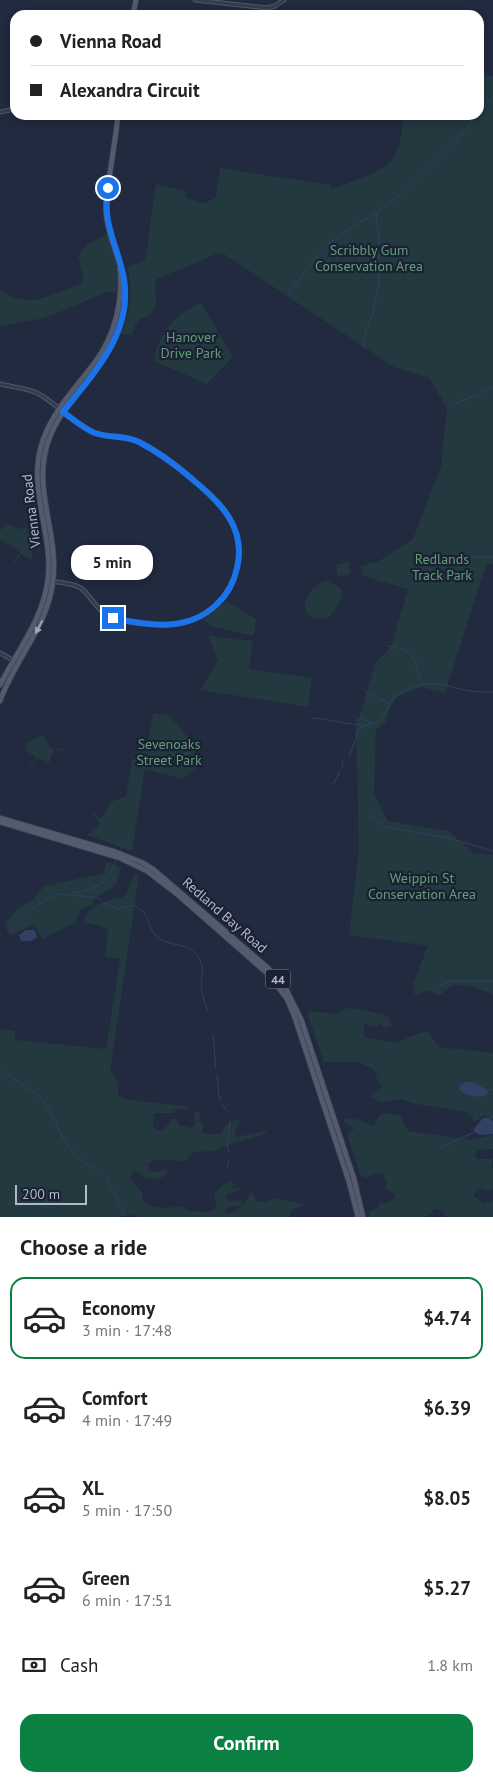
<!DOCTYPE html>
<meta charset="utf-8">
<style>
:root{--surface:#fff;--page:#f6f6f6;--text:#222;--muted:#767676;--line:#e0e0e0;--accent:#0b8043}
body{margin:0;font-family:"PT Sans",sans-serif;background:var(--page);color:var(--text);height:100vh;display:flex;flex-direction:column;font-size:19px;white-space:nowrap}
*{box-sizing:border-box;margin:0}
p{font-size:16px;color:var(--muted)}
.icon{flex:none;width:28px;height:28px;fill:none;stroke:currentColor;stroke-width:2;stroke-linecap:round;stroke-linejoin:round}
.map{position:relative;height:1217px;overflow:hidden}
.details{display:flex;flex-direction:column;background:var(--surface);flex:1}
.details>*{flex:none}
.guide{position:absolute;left:10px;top:10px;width:474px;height:110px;border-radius:15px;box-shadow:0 2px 8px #0003;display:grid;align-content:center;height:110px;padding:0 20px;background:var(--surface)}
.scale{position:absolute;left:15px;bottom:12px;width:72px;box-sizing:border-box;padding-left:5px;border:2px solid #b0b7c9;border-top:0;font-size:14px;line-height:18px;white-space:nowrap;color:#b0b7c9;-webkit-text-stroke:4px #1a2133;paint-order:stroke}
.end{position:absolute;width:22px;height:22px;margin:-11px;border:6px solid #1a73e8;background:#fff;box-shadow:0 0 0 2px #fff}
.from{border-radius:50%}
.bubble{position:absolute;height:35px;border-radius:15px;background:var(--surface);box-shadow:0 2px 8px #0003;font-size:16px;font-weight:600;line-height:35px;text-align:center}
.guide b{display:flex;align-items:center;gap:18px;height:48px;font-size:19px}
.guide b+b{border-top:1px solid var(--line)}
.guide i{width:12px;height:12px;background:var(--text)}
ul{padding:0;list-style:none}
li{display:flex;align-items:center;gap:15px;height:82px;margin:0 10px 8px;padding:0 10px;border:2px solid transparent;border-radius:15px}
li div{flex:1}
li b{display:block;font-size:19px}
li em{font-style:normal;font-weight:600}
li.current{border-color:var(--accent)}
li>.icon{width:45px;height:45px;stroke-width:1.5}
h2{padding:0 20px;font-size:22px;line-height:60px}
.pay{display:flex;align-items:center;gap:12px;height:55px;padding:0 20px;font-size:19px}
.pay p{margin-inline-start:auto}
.cta{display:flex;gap:10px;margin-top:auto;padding:10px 20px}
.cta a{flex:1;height:58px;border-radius:15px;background:var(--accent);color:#fff;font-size:20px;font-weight:600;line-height:58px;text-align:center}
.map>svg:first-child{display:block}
</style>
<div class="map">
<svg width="493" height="1217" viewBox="0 0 493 1217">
<rect width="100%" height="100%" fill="#212a3e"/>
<path fill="#23383f" d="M479,74L493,76V564L486,565L445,693L420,687L397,697L389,710L386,722L376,729L374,794L388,821L449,831L473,853L493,855V996L489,992C479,990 468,985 458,985C439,986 449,1002 427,990L418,995L414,994L413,985L426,950L429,946L349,935L359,849L356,717H360L375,663L391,647L408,589L363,576L360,566L377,562L413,539L441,466L447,408L429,378L394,367L221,252L157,279C152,288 160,300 154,310C150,317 140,317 136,324C134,327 133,332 132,335L121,334C130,311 134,290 127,267L145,261L156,184L186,191L185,197L204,204L216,197L220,168L331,185L332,189C351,181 387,173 396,154C401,142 402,128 404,115H479Z
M107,234L117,265L118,293L106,292L53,315L39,319L0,326V289C27,312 51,294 80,284L84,279L78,256L87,245Z
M201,303L233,357L207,384L154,361C158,334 175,313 201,303Z
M8,524L19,529L27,527L28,534L41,532V533L29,536L33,559L31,560L21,554L14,564L13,563L20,552L0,539V530Z
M349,562L350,575L338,576L336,564Z
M327,581L341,588L343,595C340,601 336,610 331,615C328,618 324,619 320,619C293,618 306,584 327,581Z
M226,601L256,619L254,636L213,627L203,620Z
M208,636L253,641L249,669L312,678L308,707L200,690L218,660Z
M153,713L170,716L191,741L202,764L182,779L145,769L132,851L87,835L96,828L99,823L98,819L93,815L94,813L99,818H102L111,802L126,796L132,759L137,758L139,754L137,751L148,744Z
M43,735L50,748L66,749V751L54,749L49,763L39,758L29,769L28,768L37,758L27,752L25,744Z
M107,862L121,867L116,885L93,900L94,904L80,910L76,922L42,939L34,924L10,936L5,925L6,922L19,907L33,900L43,887L81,878L103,874Z
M134,874L139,875L110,1072C120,1079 117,1086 119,1096L130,1100L184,1106L190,1108L186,1110L170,1109L176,1111L175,1113H154L153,1127L157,1130L164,1129L174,1118L178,1121L179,1125L191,1128L195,1125L194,1112L200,1111L201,1115L199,1120L203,1125L202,1132L208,1134H222C224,1123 230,1122 240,1119V1122L234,1133L235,1137L268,1131L265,1134L219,1148L217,1151L193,1152L186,1161L153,1160L148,1164L150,1170L155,1172L165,1169L170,1172C159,1181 154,1180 142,1177L141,1173L133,1171L130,1178L142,1192C141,1214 171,1206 185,1207L186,1210L202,1212L214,1210L216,1205L214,1195L223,1185L231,1181L235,1184L232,1188L238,1187L242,1190L227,1194L225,1198L231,1201L241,1200V1206L228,1207L226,1210L227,1214C242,1211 244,1202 252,1191L256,1201L266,1202L276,1198L304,1204L291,1211L289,1217H141L129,1215L118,1217H0V1029L14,1031L16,1040L106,1049L120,959L107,957L105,955L108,930L100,926L84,922C85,904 108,902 123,897L127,894Z
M345,1008L365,1010L388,1016L392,1026L385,1028L380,1024L378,1026L373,1027L365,1024L363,1035L366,1038L398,1043L408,1037L428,1031L439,1047L493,1053V1119L483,1116L477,1121H474L470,1114L466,1112L416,1104L400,1099L380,1102L371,1096L383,1087L377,1079L374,1069L357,1062H324L308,1016V1013L311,1011L338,1014Z
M385,1113L401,1116L404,1124L409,1131L471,1140L493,1135V1149L478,1150L475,1154L477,1159H493L491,1166L493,1169V1188L487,1191L483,1188L477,1189L473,1198H477L483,1204L491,1202L493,1199V1217H444L445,1213L438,1209H434L432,1214H430L427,1217H370L369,1212L379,1207V1204C385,1202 392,1203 395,1196L394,1193L384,1188L387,1184L383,1174L379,1173L365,1178L360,1174L347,1134L354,1129L344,1122L345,1118L356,1119L373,1126L376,1122L380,1114Z"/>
<path fill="#314064" d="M26,930H35L37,938L30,941H21L19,935Z
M466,1082H472L486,1089L488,1091L486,1096C477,1098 466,1096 459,1089L460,1084Z
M483,1118H489L493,1121V1134L479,1135L473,1130Z"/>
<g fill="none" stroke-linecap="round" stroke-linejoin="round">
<path stroke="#314064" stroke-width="1" d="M479,112L493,97
M287,295C300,279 316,255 331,242C350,227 372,217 391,202C422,177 453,146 477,115
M363,347L366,330L373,313L379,284V241L376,213
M480,393L493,387
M456,403L477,395
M446,557H493
M387,646C401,648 415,652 417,669C418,675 419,679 424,684
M364,689L369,695
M371,695L389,703
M360,713L362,714L361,718L371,723
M311,718C330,718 358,729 376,723C387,718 387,702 396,695C402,691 414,687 421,685C439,681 452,688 470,691C477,692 485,692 493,692
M349,756L356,739L357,730L369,724
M145,760L190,753
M342,768L343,760
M333,784L340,772
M369,815L386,827L448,838L493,851
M121,850L122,844
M70,894C94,888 108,886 116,861
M103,902L117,909L134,905C137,907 141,910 144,912C150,920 150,934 160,939C174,947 192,943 200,960C204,969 202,974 201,983C201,992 204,1002 208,1010
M9,931L38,904L58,894L93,897L101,900
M0,934H1
M437,987L451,981H493
M213,1035L216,1069
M0,1067C13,1081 31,1087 43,1101C54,1114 58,1130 67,1145C75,1157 87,1165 99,1172
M217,1075L219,1096L221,1101
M486,1089L493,1090
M222,1104L227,1111
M488,1119L493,1117
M441,1147L475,1132
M229,1152L227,1147L230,1119
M229,1169L227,1165L230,1159
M106,1178L125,1215"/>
<g stroke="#505769" stroke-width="5">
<path id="minor" d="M195,0L267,8L275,6L284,0
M0,112L15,109
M0,384C12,387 26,388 37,393C57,403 72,423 92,432C106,439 123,435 137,441C156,449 175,464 190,477C201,487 214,496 223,508C241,530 244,564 229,589C216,611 192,625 166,625C152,625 120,623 107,615C96,609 91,596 81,588C73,583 61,583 52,581
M0,653L18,663"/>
</g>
<g stroke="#3e4557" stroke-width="6">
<path id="major" d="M133,15L136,0
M0,685C17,651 44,618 48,578C53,531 26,487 43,440C54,409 76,388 95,362C115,336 123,301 120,269
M0,701C15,659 48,626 53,581C59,533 32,489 48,442C66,390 115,368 124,308C130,271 109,247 106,213C105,201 108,190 109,179C112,158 116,136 118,115
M0,818L116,852L141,862L153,869L268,968L284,985L301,1019L354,1179L363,1217
M0,822L120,858L147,871L178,895L269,975L287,999L295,1018L349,1182L358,1217"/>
</g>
<use href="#minor" stroke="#353c4e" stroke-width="3"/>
<use href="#major" stroke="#535b6e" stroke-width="4.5"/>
</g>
<defs><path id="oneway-solid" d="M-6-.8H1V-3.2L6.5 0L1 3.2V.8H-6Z" transform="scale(1.25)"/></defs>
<use fill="#9da5b7" href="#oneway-solid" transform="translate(39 627) rotate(118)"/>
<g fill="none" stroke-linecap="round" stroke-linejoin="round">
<path stroke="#1a73e8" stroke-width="6" d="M108,188C103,221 113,236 121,266C139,326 97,369 63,412C73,419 84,429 95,433C109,438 126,435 139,442C158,452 176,465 192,479C220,502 247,528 237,568C234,582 228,594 217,604C189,632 149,626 113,618"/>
</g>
<g text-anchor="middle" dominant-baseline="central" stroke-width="4.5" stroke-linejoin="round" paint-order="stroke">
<rect fill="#1a2133" stroke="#838a9c" stroke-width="1" x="265.5" y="969.5" width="25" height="19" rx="4"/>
<g font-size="12" font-weight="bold" fill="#b0b7c9">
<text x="278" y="979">44</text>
</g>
<g font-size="14" fill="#659c79" stroke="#1a2133">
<text x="369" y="250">Scribbly Gum<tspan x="369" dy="16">Conservation Area</tspan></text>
<text x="191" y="337">Hanover<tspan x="191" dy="16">Drive Park</tspan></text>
<text x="442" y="559">Redlands<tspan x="442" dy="16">Track Park</tspan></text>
<text x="169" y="744">Sevenoaks<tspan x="169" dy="16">Street Park</tspan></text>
<text x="422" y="878">Weippin St<tspan x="422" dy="16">Conservation Area</tspan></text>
</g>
<g font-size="14" fill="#b0b7c9" stroke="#1a2133">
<text transform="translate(31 511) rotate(-97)">Vienna Road</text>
<text transform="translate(225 915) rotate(41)">Redland Bay Road</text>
</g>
</g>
</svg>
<div class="scale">200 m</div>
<i class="end from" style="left:108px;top:188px"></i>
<i class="end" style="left:113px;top:618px"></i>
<div class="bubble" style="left:71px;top:545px;width:82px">5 min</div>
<div class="guide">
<b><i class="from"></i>Vienna Road</b>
<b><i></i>Alexandra Circuit</b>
</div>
</div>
<section class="details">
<h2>Choose a ride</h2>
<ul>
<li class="current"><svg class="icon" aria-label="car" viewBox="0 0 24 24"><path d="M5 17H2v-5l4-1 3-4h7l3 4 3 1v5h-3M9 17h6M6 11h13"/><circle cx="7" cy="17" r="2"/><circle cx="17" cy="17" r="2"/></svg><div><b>Economy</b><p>3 min · 17:48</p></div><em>$4.74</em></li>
<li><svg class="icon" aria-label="car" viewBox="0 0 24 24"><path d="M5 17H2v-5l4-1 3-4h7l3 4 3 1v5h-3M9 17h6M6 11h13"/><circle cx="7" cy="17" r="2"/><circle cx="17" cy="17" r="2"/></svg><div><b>Comfort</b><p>4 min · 17:49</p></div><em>$6.39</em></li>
<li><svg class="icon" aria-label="car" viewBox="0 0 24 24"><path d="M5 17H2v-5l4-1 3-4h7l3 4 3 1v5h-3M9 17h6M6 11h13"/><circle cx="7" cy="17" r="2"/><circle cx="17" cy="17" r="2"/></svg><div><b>XL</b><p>5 min · 17:50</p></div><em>$8.05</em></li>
<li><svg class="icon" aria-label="car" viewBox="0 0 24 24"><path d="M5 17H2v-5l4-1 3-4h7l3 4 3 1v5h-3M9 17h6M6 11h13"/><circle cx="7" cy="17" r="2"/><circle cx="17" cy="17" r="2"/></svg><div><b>Green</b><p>6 min · 17:51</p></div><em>$5.27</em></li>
</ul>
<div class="pay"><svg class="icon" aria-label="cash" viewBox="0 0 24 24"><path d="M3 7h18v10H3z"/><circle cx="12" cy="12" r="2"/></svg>Cash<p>1.8 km</p></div>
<div class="cta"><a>Confirm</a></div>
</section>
